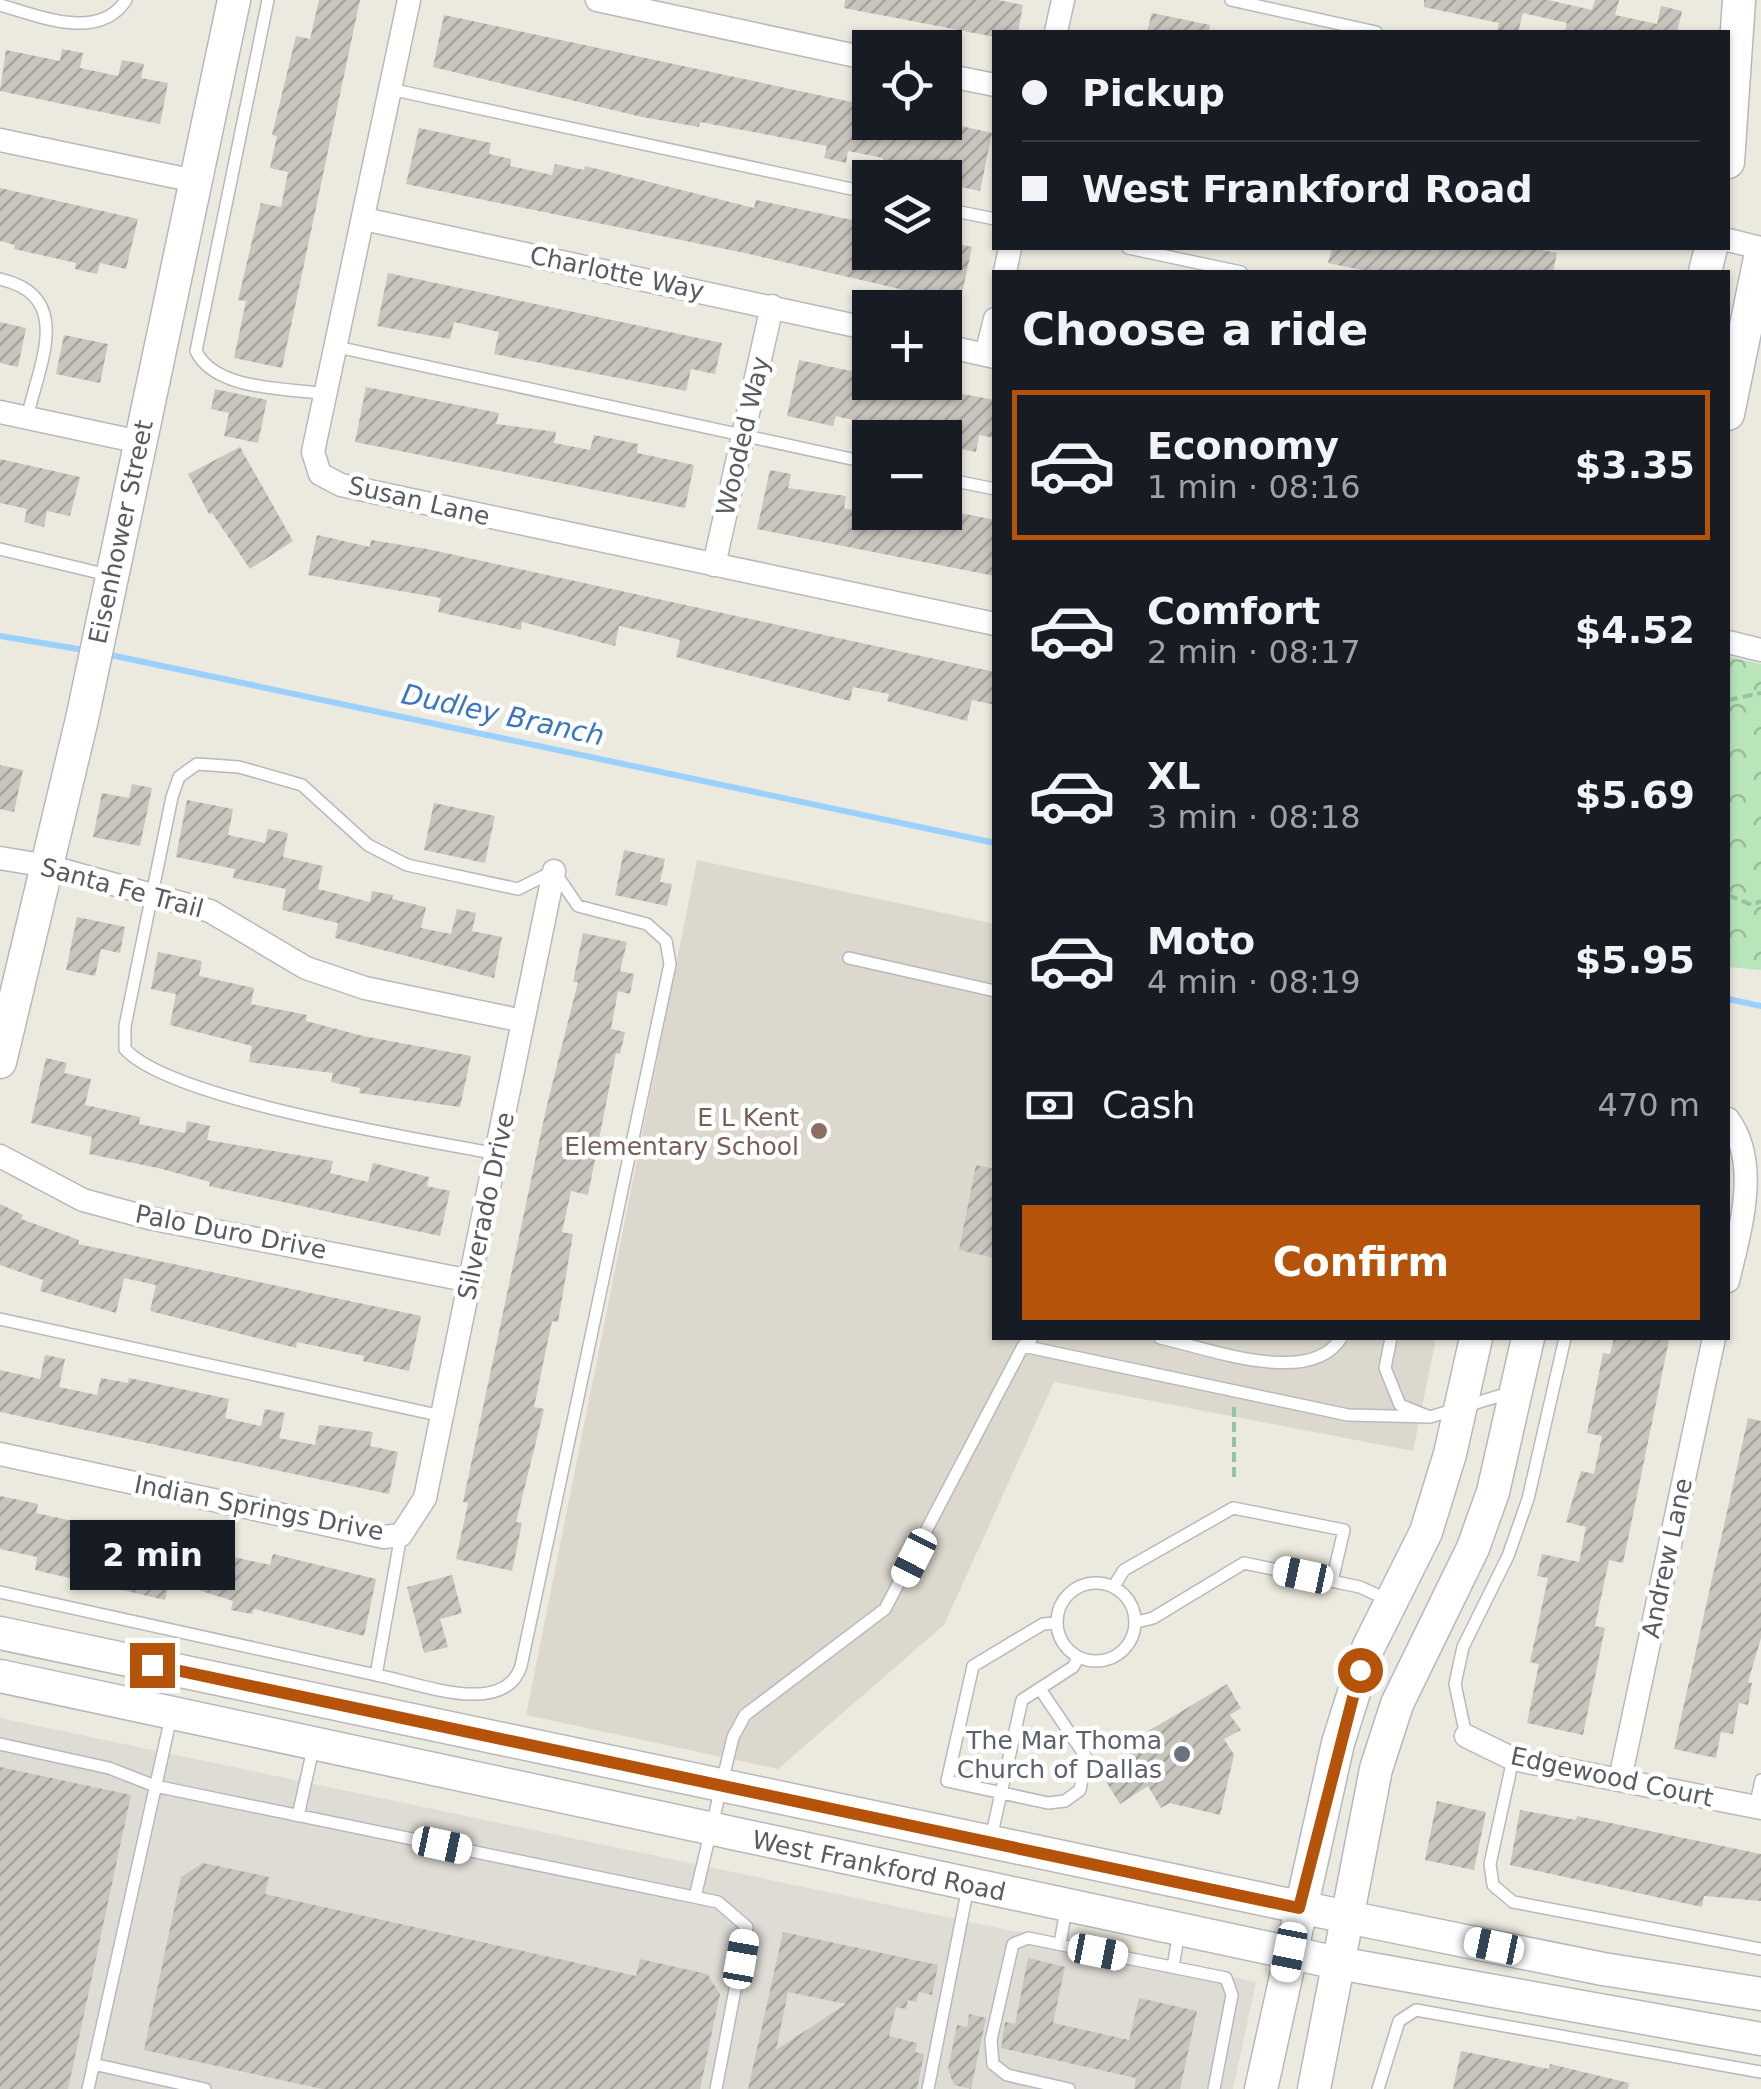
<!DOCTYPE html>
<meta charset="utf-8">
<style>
:root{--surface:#171b24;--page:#20242c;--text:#f1f3f6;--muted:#9ea1a6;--line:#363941;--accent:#b45309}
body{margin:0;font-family:"DejaVu Sans",sans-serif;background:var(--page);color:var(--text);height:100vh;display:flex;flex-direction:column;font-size:38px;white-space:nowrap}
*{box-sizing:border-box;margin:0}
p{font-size:32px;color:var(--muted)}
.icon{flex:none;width:55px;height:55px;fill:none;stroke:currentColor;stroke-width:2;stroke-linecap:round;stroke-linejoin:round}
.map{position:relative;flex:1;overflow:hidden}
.drawer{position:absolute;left:992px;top:270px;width:738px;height:1070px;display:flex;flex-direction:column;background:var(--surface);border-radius:0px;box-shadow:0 2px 8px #0004}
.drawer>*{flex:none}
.hud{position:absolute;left:992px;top:30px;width:738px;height:220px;border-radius:0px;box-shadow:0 2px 8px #0004;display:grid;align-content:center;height:220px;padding:0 30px;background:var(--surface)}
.controls{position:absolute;left:852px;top:30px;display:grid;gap:20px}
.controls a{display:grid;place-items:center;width:110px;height:110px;border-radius:0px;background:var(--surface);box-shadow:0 2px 8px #0004;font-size:50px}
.end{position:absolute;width:45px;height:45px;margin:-22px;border:12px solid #b45309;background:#fff;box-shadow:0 0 0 5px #fff}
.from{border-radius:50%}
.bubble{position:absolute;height:70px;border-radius:0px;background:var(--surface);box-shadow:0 2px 8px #0004;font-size:32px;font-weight:700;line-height:70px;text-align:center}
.car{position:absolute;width:30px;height:60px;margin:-30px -15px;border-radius:12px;box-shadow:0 0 8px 2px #0007;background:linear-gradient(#fff 24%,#345 0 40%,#fff 0 76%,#345 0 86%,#fff 0)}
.hud b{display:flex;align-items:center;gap:35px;height:95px;font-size:38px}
.hud b+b{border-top:2px solid var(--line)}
.hud i{width:25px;height:25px;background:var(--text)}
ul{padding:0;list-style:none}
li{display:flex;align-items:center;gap:30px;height:150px;margin:0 20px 15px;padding:0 10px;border:5px solid transparent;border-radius:0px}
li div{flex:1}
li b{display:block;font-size:38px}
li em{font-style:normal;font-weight:700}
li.active{border-color:var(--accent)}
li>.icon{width:90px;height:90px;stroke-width:1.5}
h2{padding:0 30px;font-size:45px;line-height:120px}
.pay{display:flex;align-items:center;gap:25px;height:110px;padding:0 30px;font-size:38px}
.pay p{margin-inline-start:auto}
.action{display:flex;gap:20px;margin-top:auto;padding:20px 30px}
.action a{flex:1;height:115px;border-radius:0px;background:var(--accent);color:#fff;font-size:40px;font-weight:700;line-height:115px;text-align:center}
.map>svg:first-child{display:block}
</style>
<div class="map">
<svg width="1761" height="2089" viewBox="0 0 1761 2089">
<defs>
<pattern id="park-crowns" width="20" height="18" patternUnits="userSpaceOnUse" patternTransform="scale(2.5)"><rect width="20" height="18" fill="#b9e5ba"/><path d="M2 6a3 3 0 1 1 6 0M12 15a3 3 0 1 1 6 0" fill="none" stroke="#99bd9b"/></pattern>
<pattern id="building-hatch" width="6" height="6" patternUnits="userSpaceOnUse" patternTransform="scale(2.5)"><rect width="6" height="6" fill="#c8c5be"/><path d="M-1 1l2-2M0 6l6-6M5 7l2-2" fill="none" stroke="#a5a39e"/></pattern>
</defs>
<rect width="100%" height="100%" fill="#ece9de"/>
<path fill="#dfdcd6" d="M0,1718L1256,1982L1233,2089H0Z"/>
<path fill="#dcd8cd" d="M697,860L995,924V1338H1436L1413,1451L1054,1382L944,1625L778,1769L526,1715Z"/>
<path fill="url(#park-crowns)" d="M1728,657L1761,664V970L1728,967Z"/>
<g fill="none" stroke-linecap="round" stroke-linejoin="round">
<path stroke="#9bd1ff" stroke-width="6" d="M0,636L84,650
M106,654L995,843
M1728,999L1761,1006"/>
</g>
<path fill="url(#building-hatch)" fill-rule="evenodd" d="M319,0H360L282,368L234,358L246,301L238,300L261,203L281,207L288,172L270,168L277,136L272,135L296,36L310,39Z
M845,0H998L1023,5L1018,32H995V37L844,8Z
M1424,0H1548L1592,10L1595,0H1619L1615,15L1657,24L1661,6L1682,11L1677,32H1565L1567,23L1523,13L1518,32H1497L1499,23L1424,7Z
M1152,13L1210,25L1209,32H1147Z
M444,15L870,106V122H944L992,133L980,191L947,184L945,178L882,166L883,158L848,151L846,163L824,158L827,146L700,122L699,127L642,117L433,67Z
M62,49L83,53L80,68L118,76L122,60L144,64L141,78L168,83L160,124L0,91L6,50L60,61Z
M419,128L491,143L489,154L511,159L510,166L552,175L555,164L584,170L585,166L754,208L756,200L857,221L870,225V252H945V241L972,247L960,303L745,253L406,184Z
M0,188L138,219L126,269L100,263L97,274L75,269L76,263L14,249L15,245L0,241Z
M1332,248H1532L1557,253L1553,272H1371L1328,263Z
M388,273L722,343L715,374L691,369L686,391L494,354L499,332L454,322L450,339L377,326Z
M0,322L26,328L18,367L0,363Z
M64,335L108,344L100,383L56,374Z
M799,360L870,375V382H898L995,400V438L979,435L976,452L956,448L958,438H925L836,416L833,426L787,416Z
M366,387L499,413L496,424L556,432L554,443L590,450L594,435L638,444L637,453L694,465L685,508L355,442Z
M215,389L267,400L258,443L224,436L229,413L211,409Z
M240,447L293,541L250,569L212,513L209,514L188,474Z
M0,459L80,477L70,516L47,511L44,527L24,522L27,509L0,503Z
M770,470L791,474L788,488L846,496L844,508L883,516L884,512L946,510L995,520V576L757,529Z
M317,535L370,547L371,540L427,549L995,672V705L972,700L967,721L887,701L889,694L853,687L850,701L676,657L680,640L656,634L619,626L615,646L522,622L521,630L438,612L441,598L308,575Z
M0,765L23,770L14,812L0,809Z
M132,784L152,788L140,846L93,837L102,793L129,798Z
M187,800L233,809L228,835L265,843L268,829L288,833L283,857L323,866L318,889L370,902L372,891L393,895L392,899L426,907L421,928L451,934L457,909L476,913L472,931L502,937L494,978L335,938L338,923L282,910L286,889L233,878L235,869L176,857Z
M434,803L495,816L485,863L424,850Z
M624,850L665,859L660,882L672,884L667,906L615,895Z
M77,917L125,927L120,953L101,949L95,976L66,970Z
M583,933L627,942L620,971L634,974L630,994L618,991L611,1029L625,1032L620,1054L616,1053L588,1195L571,1191L562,1232L573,1234L558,1322L552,1321L534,1407L544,1409L516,1522L522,1523L512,1571L456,1559L468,1503L463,1502L546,1109L578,982H573Z
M158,952L202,961L199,976L254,988L251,1004L307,1015L306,1021L363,1036L471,1056L460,1107L359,1093L360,1088L331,1082L333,1073L249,1062L252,1046L170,1025L176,994L151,989Z
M46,1058L67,1063L64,1073L91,1079L85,1105L140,1117L139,1124L185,1133L187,1121L210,1126L207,1140L333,1161L330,1173L368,1182L373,1163L429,1177L427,1186L450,1191L440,1236L209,1186L210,1182L158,1168L89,1154L92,1137L31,1123Z
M976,1165L995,1169V1258L959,1250Z
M0,1204L23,1215L21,1219L79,1240L78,1244L421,1316L409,1371L363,1361L364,1356L297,1342L296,1348L150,1311L156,1285L124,1278L116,1313L40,1291L43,1280L0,1265Z
M1614,1338L1669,1340L1623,1563L1609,1560L1595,1626L1605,1628L1583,1735L1527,1723L1539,1664L1530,1662L1548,1578L1537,1576L1542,1554L1579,1562L1586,1527L1566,1522L1581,1471L1594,1474L1602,1436L1587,1433L1603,1353L1610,1354Z
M45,1355L65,1359L59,1387L97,1395L101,1378L128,1383L129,1378L229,1399L225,1418L261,1426L265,1409L285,1413L279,1438L315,1445L319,1425L373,1432L370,1446L398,1452L389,1494L0,1412V1370L40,1379Z
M1748,1418L1761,1421V1638L1748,1682L1752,1683L1748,1705L1739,1703L1733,1734L1721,1732L1716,1758L1674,1749Z
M0,1496L38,1504L36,1513L160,1540L161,1536L208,1547L207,1551L270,1565L273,1554L376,1579L364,1636L254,1609L252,1614L231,1610L233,1601L170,1581L165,1600L35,1570L37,1557L0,1549Z
M452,1575L462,1613L440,1619L448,1647L424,1653L407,1587Z
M1227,1684L1241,1708L1230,1715L1241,1730L1224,1739L1234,1755L1220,1815L1170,1803L1161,1808L1148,1786L1120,1804L1100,1772L1138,1749L1132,1741Z
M0,1767L131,1795L68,2089H0Z
M1437,1801L1486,1812L1474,1870L1425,1860Z
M1520,1810L1576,1820L1577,1816L1761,1854V1901L1704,1896L1702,1907L1510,1865Z
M203,1863L269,1877L265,1894L636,1976L640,1959L707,1974L720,1994L700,2089H322L144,2050L181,1877Z
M783,1932L938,1965L932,1995L919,1992L916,2002L908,2000L906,2009L896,2007L889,2036L917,2043L915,2052L924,2054L917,2089H748ZM788,1992L846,2004L776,2050Z
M1028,1958L1065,1967L1053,2023L1129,2040L1139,1998L1197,2011L1180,2089H1134L1136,2078L1001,2048L1005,2022L1015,2024Z
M969,2014L986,2018L971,2089L954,2085L948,2069L957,2025L967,2027Z
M1461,2051L1549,2069L1550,2064L1629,2083L1628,2089H1453Z"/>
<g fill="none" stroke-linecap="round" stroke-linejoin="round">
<g stroke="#b7b9be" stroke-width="14">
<path id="lane" d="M268,0L196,351C215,391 287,388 326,394
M1231,0L1376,32
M0,5C39,16 99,42 126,0
M390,89L870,193
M945,209L995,219
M1128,248L1241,272
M0,279C75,296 39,364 27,418
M337,347L870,463
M945,479L995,489
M0,549L108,575
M849,958L995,991
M0,1319L442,1416
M1160,1338C1207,1348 1310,1388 1341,1338
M1391,1338L1385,1368L1400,1405L1430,1417L1512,1392
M1023,1346L1348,1415L1430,1417
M401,1535L376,1675C416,1682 504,1719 521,1666L670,964L666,941L647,924L578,906L554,871L518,889L407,865L368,845L302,785L239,767L197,764L179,777L172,797L125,1026V1049C171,1100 420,1139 497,1154
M1057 1622a39 39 0 1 1 78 0a39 39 0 1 1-78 0Z
M1114,1586L1124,1570L1233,1508L1344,1530L1332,1581
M0,1592L376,1675
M1137,1622L1153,1618L1244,1563L1360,1587L1388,1600
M1040,1689L1086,1757L1080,1790L1065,1801L1048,1803L947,1781L973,1666L1043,1624L1056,1623
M1466,1736L1455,1684L1463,1647L1508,1556L1528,1499L1565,1338
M0,1744L109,1768L155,1786L718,1902L747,1927L716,2089
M1513,1759L1490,1864L1493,1885L1513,1902L1761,1949
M1755,1807L1761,1780
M298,1816L313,1749
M991,1838L1022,1700L1073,1667L1078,1658
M695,1897L733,1737L745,1715L885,1609L1023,1346L1032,1338
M1060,1944L1066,1909
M1173,1967L1179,1932
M93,2064L205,2089
M88,2089L171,1717
M928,2089L968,1887
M1069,2089L1007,2075L993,2064L991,2040L1013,1944L1028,1938L1226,1978L1232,1995L1214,2089
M1378,2089L1399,2021L1416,2010L1761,2072"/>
</g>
<g stroke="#b7b9be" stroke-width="25">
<path id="street" d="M409,0L313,452L320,474L341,485L995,624
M597,0L870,59
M1056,32L1063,0
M945,75L995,85
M0,140L195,181
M364,219L870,329
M1728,240L1761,248
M1005,272L1010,248
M945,346L995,357
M986,355L995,319
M0,412L140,442
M714,565L772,306
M1728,642L1761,650
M0,858L48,866L210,911L306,968L365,988L523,1021
M1728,1119C1761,1163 1740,1230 1728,1281
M0,1156L83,1200L149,1218L471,1281
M0,1454L384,1537L401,1535L425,1498L554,871
M1466,1736L1513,1759L1761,1808
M1620,1779L1714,1338"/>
</g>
<g stroke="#b5b8be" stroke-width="35">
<path id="secondary" d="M1728,162L1739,0
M1705,272L1711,248
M1728,414L1761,253
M0,1062L82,719L234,0
M0,1633L1347,1917L1603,1969L1761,1994
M0,1676L1338,1963L1761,2039
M1261,2089L1338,1743L1368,1648L1426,1532L1450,1454L1476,1338
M1314,2089L1376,1769L1397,1704L1473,1548L1493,1492L1528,1338"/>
</g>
<path stroke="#92c6a2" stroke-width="4" stroke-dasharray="10 5" stroke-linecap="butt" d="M1728,700L1761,693
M1728,895L1752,905L1761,901
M1234,1477V1406"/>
<use href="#lane" stroke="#fff" stroke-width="11"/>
<use href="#street" stroke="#fff" stroke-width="22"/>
<use href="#secondary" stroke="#fff" stroke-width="32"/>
</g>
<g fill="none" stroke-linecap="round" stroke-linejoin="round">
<path stroke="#b45309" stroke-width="12" d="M152,1665L1299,1908L1360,1670"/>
</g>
<circle fill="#8d6e63" stroke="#fff" stroke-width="4" cx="819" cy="1131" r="10"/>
<circle fill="#6b7280" stroke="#fff" stroke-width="4" cx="1182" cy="1754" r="10"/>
<g text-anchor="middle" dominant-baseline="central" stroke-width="9" stroke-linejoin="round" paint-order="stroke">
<g font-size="25" fill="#585b60" stroke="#fff">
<text transform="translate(617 273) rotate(12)">Charlotte Way</text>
<text transform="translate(743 436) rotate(-77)">Wooded Way</text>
<text transform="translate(419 501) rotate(13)">Susan Lane</text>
<text transform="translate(121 532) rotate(-78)">Eisenhower Street</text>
<text transform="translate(122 888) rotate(15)">Santa Fe Trail</text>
<text transform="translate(486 1206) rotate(-78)">Silverado Drive</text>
<text transform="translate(231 1232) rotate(11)">Palo Duro Drive</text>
<text transform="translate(259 1508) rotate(11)">Indian Springs Drive</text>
<text transform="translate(1667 1558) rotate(-78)">Andrew Lane</text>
<text transform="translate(1612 1777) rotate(12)">Edgewood Court</text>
<text transform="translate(879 1866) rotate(12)">West Frankford Road</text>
</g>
<g font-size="25" fill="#785e54" stroke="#fff" text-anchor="end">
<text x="799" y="1117">E L Kent<tspan x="799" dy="29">Elementary School</tspan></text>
</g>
<g font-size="25" fill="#5b616d" stroke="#fff" text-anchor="end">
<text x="1162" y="1740">The Mar Thoma<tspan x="1162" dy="29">Church of Dallas</tspan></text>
</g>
<g font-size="28" font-style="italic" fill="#3a76bb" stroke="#fff">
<text transform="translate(503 715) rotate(12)">Dudley Branch</text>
</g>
</g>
</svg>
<div class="controls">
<a><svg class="icon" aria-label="locate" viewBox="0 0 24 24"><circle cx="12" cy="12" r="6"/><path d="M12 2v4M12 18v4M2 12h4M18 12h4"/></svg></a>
<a><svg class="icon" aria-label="layers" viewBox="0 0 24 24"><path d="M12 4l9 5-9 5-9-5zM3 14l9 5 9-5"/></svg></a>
<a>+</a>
<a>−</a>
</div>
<i class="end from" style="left:1360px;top:1670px"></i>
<i class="end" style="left:152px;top:1665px"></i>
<div class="bubble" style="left:70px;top:1520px;width:165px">2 min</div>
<i class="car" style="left:914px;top:1558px;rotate:207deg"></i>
<i class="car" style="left:1303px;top:1575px;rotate:282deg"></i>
<i class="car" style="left:442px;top:1845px;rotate:102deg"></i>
<i class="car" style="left:1494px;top:1946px;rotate:282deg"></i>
<i class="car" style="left:1098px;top:1952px;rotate:101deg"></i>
<i class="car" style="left:1289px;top:1952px;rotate:191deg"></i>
<i class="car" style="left:741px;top:1959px;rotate:10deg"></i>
<div class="hud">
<b><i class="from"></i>Pickup</b>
<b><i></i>West Frankford Road</b>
</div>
<section class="drawer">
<h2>Choose a ride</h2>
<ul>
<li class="active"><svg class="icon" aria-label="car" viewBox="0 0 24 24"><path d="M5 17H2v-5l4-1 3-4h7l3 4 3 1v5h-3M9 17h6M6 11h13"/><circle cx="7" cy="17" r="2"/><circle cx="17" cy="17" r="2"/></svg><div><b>Economy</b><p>1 min · 08:16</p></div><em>$3.35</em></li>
<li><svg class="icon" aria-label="car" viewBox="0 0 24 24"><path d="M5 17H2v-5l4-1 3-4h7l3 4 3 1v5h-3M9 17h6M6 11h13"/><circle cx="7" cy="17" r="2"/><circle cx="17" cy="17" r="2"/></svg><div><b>Comfort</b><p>2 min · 08:17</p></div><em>$4.52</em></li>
<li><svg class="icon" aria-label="car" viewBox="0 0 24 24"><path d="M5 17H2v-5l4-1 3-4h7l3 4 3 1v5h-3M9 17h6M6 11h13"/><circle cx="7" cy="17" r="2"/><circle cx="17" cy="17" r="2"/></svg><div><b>XL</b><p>3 min · 08:18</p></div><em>$5.69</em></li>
<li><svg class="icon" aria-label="car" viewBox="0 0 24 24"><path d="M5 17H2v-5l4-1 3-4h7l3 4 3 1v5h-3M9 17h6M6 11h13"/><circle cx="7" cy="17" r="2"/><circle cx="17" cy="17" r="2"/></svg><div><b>Moto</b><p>4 min · 08:19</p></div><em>$5.95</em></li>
</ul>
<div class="pay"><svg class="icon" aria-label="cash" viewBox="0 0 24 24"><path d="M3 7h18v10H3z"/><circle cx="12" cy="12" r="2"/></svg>Cash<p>470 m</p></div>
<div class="action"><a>Confirm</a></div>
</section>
</div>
